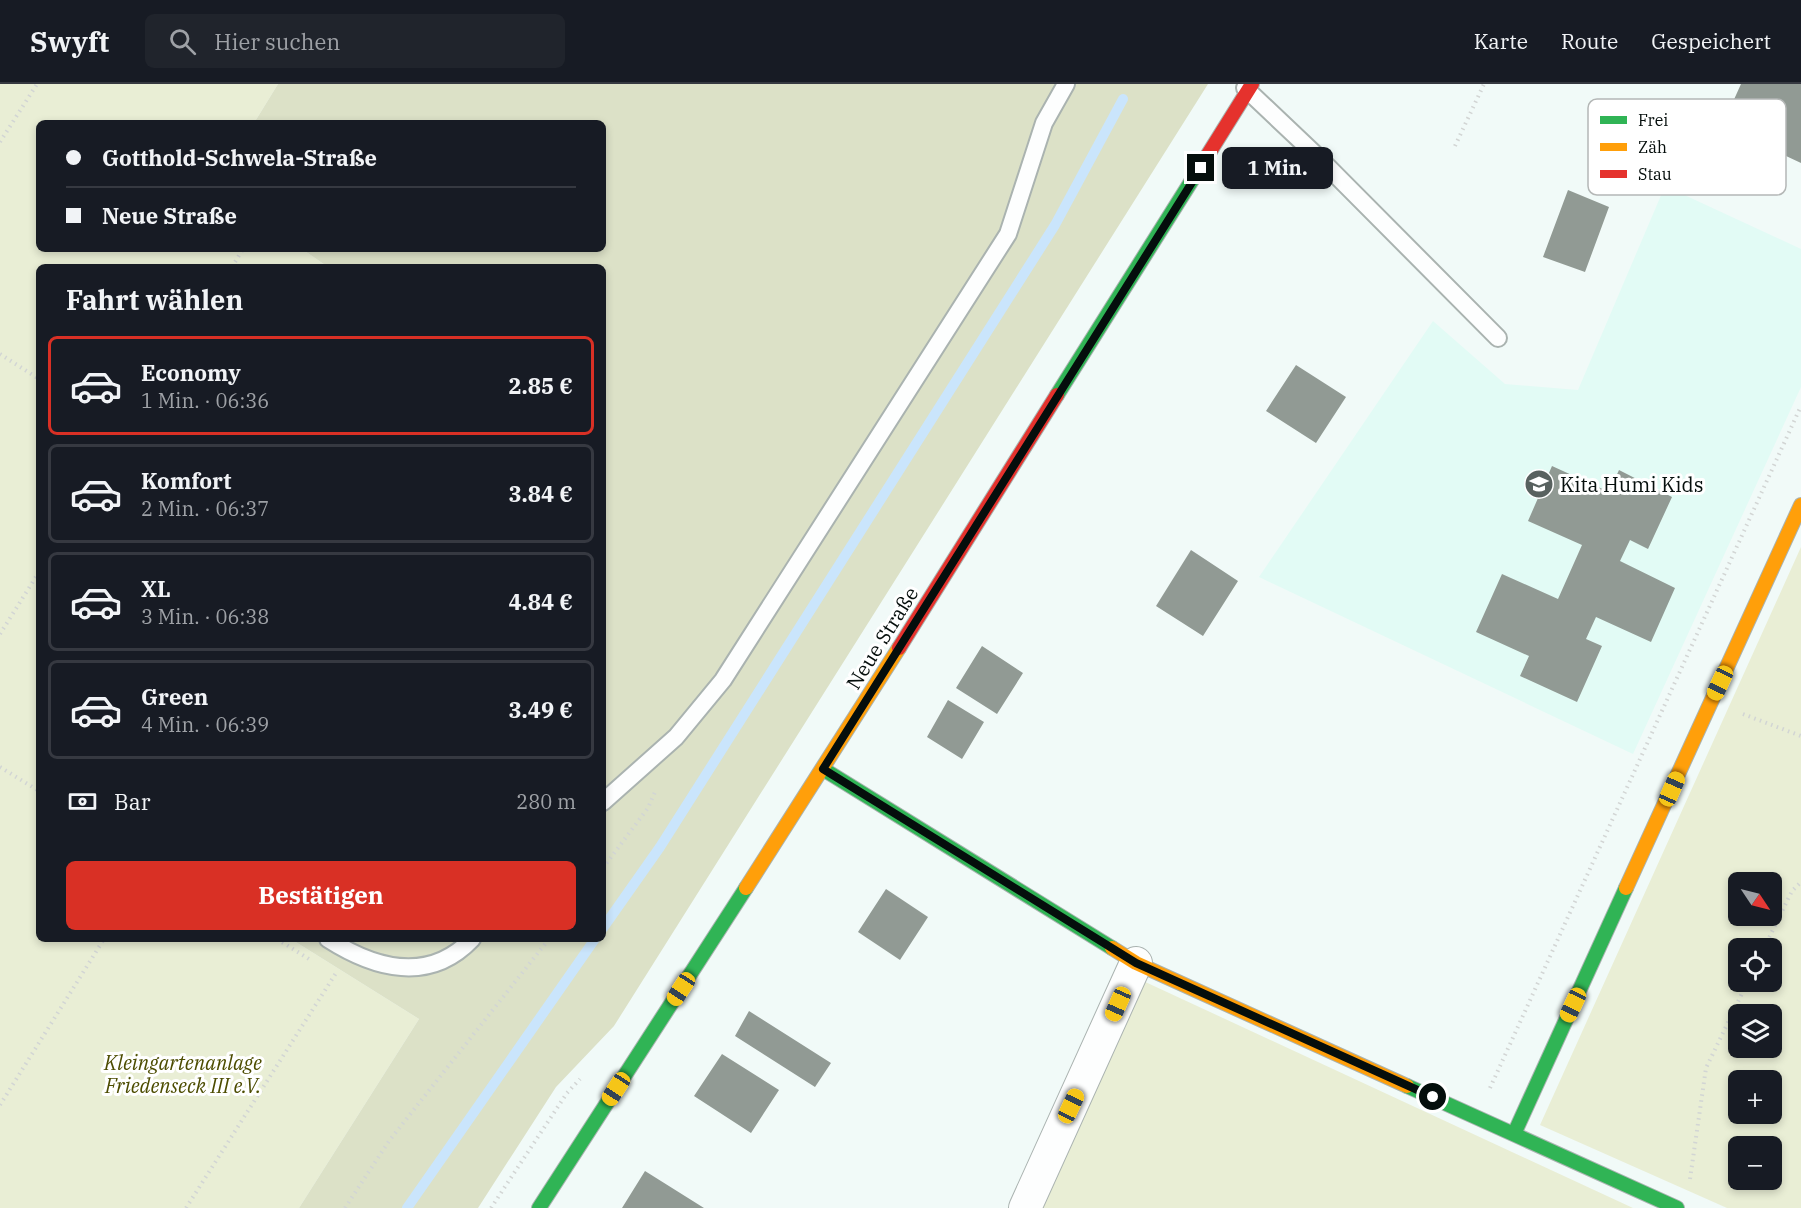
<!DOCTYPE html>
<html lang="de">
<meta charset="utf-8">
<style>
:root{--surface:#171b24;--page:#20242c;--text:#f1f3f6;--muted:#9ea1a6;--line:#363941;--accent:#d93025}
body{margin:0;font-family:"IBM Plex Serif",serif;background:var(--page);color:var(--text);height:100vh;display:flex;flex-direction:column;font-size:22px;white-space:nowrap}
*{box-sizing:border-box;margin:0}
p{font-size:20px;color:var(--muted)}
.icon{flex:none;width:33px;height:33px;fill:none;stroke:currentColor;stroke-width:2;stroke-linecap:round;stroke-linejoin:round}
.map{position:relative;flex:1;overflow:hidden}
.side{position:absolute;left:36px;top:180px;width:570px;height:678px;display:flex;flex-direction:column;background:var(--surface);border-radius:9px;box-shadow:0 3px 9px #0003}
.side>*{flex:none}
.banner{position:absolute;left:36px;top:36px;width:570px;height:132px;border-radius:9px;box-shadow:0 3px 9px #0003;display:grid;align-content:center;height:132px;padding:0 30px;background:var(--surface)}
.needle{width:39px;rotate:125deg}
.controls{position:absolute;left:1728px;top:788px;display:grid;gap:12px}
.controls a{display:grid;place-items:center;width:54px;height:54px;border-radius:9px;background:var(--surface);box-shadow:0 3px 9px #0003;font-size:30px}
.end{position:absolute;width:27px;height:27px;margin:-14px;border:8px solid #050e0c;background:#fff;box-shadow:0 0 0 3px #fff}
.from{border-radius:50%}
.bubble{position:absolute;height:42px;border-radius:9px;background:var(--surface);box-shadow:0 3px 9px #0003;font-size:20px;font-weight:700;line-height:42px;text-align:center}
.car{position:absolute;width:18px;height:36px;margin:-18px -9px;border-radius:8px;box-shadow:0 0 4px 2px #0007;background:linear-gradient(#f5c518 24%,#345 0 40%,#f5c518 0 76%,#345 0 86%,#f5c518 0)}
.banner b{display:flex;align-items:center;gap:21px;height:57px;font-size:22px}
.banner b+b{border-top:2px solid var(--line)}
.banner i{width:15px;height:15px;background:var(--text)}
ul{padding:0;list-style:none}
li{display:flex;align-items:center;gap:18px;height:99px;margin:0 12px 9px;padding:0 18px;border:3px solid var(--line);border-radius:9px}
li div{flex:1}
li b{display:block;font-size:22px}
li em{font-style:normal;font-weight:700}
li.selected{border-color:var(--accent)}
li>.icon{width:54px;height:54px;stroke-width:1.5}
h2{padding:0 30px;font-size:27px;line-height:72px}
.pay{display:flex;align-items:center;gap:15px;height:66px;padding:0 30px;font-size:22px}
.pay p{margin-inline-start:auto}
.button{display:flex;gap:12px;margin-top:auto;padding:12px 30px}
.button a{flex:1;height:69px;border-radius:9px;background:var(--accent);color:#fff;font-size:24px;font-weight:700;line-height:69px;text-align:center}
header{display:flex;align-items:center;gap:36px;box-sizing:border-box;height:84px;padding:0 30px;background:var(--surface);border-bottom:2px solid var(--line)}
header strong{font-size:28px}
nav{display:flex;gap:33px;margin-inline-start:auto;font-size:21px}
.search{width:420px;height:54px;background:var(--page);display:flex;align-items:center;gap:15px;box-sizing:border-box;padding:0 21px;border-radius:9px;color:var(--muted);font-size:22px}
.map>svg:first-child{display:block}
</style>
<header>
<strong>Swyft</strong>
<div class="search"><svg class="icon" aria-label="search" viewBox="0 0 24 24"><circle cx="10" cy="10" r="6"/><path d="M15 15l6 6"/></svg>Hier suchen</div>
<nav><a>Karte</a><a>Route</a><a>Gespeichert</a></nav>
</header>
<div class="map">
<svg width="1801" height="1124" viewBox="0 0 1801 1124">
<rect width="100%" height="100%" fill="#f1faf8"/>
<path fill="#e2fbf5" d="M1665,102L1801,165V303L1633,670L1259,493L1433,237L1505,300L1578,306Z"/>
<path fill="#e9eed5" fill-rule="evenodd" d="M0,0H278L254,39H39V165H302L328,183H39V855H291L419,935L299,1124H0Z
M1801,463V1124H1727L1540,1041ZM1738,798H1772V831H1738ZM1738,864H1772V897H1738ZM1738,930H1772V963H1738ZM1738,996H1772V1029H1738ZM1738,1062H1772V1095H1738Z
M1141,896L1633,1124H1037Z"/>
<path fill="#dce1c7" d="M278,0H1208L614,942L556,1003L478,1124H299L419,935L291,855H603V183H328L302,165H603V39H254Z"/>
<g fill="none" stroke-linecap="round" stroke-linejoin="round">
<path stroke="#cae5fc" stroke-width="10" d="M603,844L660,763L1055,141L1123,15
M407,1124L595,855"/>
</g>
<path fill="#919a94" d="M1741,0H1801V79L1722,42Z
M1568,106L1609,123L1585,188L1543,173Z
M1296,281L1346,313L1316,359L1266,327Z
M1552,382L1609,408L1619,386L1672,413L1648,465L1630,456L1620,477L1675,504L1651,558L1596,533L1586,555L1602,562L1577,618L1520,592L1529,572L1476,548L1502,490L1558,515L1582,461L1528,437Z
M1191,466L1238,497L1203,552L1156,522Z
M982,562L1023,589L997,630L956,604Z
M948,616L984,638L962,675L927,653Z
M886,805L928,833L900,876L858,848Z
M749,927L831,979L815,1003L735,952Z
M722,970L779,1006L751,1049L694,1012Z
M645,1087L704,1124H622Z"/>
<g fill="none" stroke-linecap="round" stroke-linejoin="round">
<g stroke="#aab3b0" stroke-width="20">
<path id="lane" d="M1245,4L1318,73L1498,254
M603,718L676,653L723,596L1008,150L1044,39L1066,0
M328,855C375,885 429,900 472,855"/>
</g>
<g stroke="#aab3b0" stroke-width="34">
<path id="street" d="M1025,1124L1136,879"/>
</g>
<g stroke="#aab3b0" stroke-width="16">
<path id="fast" d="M1057,311L1194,93
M823,685L1112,864
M1407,1002L1677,1124
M1514,1050L1626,804
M539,1124L746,804"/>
</g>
<g stroke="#aab3b0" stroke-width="16">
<path id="slow" d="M746,804L899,564
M1626,804L1801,421
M1112,864L1136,879L1407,1002"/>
</g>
<g stroke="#aab3b0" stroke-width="16">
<path id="jam" d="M1194,93L1252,0
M899,564L1057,311"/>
</g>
<path stroke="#d2d5d4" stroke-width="4" stroke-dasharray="1.5 4.5" stroke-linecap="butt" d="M0,58L37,0
M1455,62L1484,0
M232,183L243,165
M0,270L39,295
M0,550L39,488
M1743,630L1801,652
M0,683L39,707
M603,784L648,724L655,708
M277,855L309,875
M1764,864L1792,807L1801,798
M1490,1004L1801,322
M0,1021L104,855
M1690,1095L1706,984L1748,897
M186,1124L336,889
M345,1124L389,1057L549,855
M491,1124L567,1009L580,995"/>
<use href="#lane" stroke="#fdfefe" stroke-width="16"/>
<use href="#street" stroke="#fdfefe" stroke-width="32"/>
<use href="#fast" stroke="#30b455" stroke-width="14"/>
<use href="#slow" stroke="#ff9f0a" stroke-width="14"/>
<use href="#jam" stroke="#e5322d" stroke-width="14"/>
</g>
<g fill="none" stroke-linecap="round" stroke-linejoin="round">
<path stroke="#050e0c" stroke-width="8" d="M1201,84L823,685L1136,879L1433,1013"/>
</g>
<defs>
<g id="school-disc" transform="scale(1.5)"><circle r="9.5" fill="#58615f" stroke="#fff"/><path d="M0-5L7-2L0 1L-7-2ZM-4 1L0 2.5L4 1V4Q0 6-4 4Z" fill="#fff"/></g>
</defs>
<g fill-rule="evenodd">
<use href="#school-disc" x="1539" y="400"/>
</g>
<g text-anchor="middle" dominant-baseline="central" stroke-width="6" stroke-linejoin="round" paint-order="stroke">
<g font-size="20" fill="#050e0c" stroke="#fff" text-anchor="start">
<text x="1560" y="400">Kita Humi Kids</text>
</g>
<g font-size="20" fill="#050e0c" stroke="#fff">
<text transform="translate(882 554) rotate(-58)">Neue Straße</text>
</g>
<g font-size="20" font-style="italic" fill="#4c4c00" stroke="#fff">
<text x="183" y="978">Kleingartenanlage<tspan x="183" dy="23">Friedenseck III e.V.</tspan></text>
</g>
</g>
<rect x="1588" y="15" width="198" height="96" rx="9" fill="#fff" stroke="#b4b7b6" stroke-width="1.5"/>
<rect x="1600" y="32" width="27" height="8" fill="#30b455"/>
<rect x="1600" y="59" width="27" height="8" fill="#ff9f0a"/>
<rect x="1600" y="86" width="27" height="8" fill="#e5322d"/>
<g font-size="16" fill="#050e0c">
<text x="1638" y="42">Frei</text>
<text x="1638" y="69">Zäh</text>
<text x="1638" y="96">Stau</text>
</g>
</svg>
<div class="controls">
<a><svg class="needle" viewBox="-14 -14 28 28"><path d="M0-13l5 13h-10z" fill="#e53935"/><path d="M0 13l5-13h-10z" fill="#9ea1a6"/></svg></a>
<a><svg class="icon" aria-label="locate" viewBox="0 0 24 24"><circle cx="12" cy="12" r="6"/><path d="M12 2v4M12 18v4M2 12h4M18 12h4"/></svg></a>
<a><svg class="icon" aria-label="layers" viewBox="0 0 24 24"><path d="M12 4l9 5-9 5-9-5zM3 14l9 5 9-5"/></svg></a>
<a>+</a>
<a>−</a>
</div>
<i class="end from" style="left:1433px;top:1013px"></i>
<i class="end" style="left:1201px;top:84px"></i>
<div class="bubble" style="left:1222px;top:63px;width:111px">1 Min.</div>
<i class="car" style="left:1720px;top:599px;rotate:205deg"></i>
<i class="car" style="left:1672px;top:705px;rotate:24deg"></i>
<i class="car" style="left:681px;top:905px;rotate:213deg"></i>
<i class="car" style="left:1118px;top:920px;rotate:204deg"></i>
<i class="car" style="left:1573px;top:921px;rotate:205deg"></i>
<i class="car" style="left:616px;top:1005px;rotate:213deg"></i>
<i class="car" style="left:1071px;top:1022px;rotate:25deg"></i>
<div class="banner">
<b><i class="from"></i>Gotthold-Schwela-Straße</b>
<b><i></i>Neue Straße</b>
</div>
<section class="side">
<h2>Fahrt wählen</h2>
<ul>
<li class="selected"><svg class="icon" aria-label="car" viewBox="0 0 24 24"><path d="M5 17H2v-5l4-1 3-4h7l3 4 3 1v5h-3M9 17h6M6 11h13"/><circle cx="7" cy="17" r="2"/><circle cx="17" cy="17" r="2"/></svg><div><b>Economy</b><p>1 Min. · 06:36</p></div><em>2.85 €</em></li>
<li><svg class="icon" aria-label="car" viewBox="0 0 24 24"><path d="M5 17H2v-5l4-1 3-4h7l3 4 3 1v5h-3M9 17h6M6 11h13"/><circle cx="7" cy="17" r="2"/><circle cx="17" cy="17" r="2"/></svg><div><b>Komfort</b><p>2 Min. · 06:37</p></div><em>3.84 €</em></li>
<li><svg class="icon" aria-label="car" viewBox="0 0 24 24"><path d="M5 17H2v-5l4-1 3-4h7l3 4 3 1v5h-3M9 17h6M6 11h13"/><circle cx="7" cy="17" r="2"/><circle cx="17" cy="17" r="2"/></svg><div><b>XL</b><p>3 Min. · 06:38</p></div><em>4.84 €</em></li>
<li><svg class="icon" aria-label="car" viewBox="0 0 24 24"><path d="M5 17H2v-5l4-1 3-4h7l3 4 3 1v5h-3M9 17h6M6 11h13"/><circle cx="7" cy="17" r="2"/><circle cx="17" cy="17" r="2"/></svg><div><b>Green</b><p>4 Min. · 06:39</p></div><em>3.49 €</em></li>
</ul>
<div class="pay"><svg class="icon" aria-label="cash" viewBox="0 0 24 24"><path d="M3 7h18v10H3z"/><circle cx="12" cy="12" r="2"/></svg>Bar<p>280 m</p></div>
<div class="button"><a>Bestätigen</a></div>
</section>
</div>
